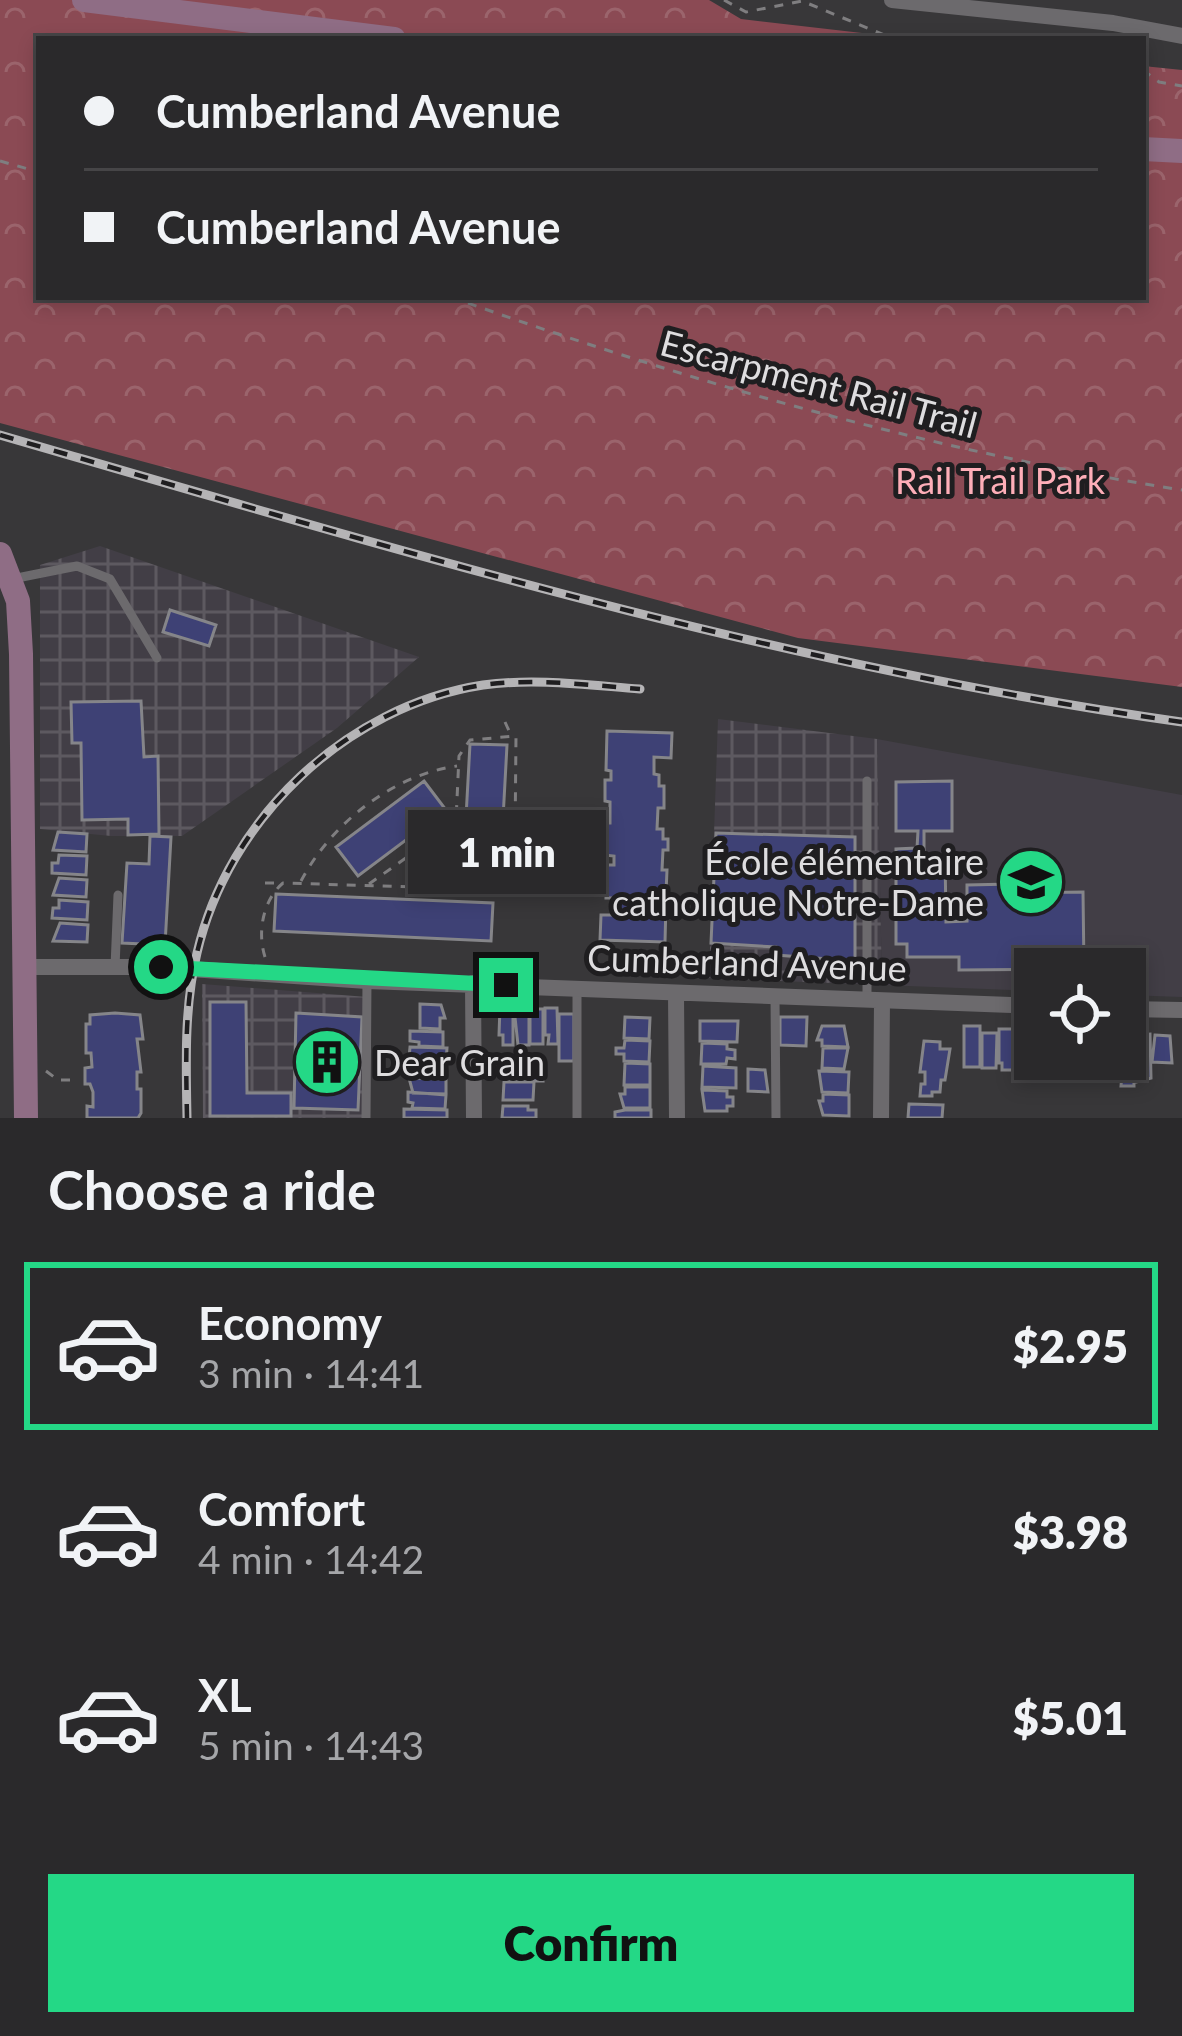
<!DOCTYPE html>
<meta charset="utf-8">
<style>
:root{--surface:#2a292b;--page:#363537;--text:#f1f3f6;--muted:#a5a6a9;--line:#464547;--accent:#24d886}
body{margin:0;font-family:Lato,sans-serif;background:var(--page);color:var(--text);height:100vh;display:flex;flex-direction:column;font-size:45px;white-space:nowrap}
*{box-sizing:border-box;margin:0}
p{font-size:39px;color:var(--muted)}
.icon{flex:none;width:66px;height:66px;fill:none;stroke:currentColor;stroke-width:2;stroke-linecap:round;stroke-linejoin:round}
.map{position:relative;height:1118px;overflow:hidden}
.panel{display:flex;flex-direction:column;background:var(--surface);flex:1}
.panel>*{flex:none}
.top-card{position:absolute;left:36px;top:36px;width:1110px;height:264px;border-radius:0px;box-shadow:0 6px 18px #0003,0 0 0 3px var(--line);display:grid;align-content:center;height:264px;padding:0 48px;background:var(--surface)}
.controls{position:absolute;left:1014px;top:948px;display:grid;gap:24px}
.controls a{display:grid;place-items:center;width:132px;height:132px;border-radius:0px;background:var(--surface);box-shadow:0 6px 18px #0003,0 0 0 3px var(--line);font-size:60px}
.end{position:absolute;width:54px;height:54px;margin:-27px;border:15px solid #24d886;background:#111;box-shadow:0 0 0 6px #111}
.from{border-radius:50%}
.bubble{position:absolute;height:84px;border-radius:0px;background:var(--surface);box-shadow:0 6px 18px #0003,0 0 0 3px var(--line);font-size:39px;font-weight:800;line-height:84px;text-align:center}
.top-card b{display:flex;align-items:center;gap:42px;height:114px;font-size:45px}
.top-card b+b{border-top:3px solid var(--line)}
.top-card i{width:30px;height:30px;background:var(--text)}
ul{padding:0;list-style:none}
li{display:flex;align-items:center;gap:36px;height:168px;margin:0 24px 18px;padding:0 24px;border:6px solid transparent;border-radius:0px}
li div{flex:1}
li b{display:block;font-size:45px}
li em{font-style:normal;font-weight:800}
li.selected{border-color:var(--accent)}
li>.icon{width:108px;height:108px;stroke-width:1.5}
h2{padding:0 48px;font-size:54px;line-height:144px}
.action{display:flex;gap:24px;margin-top:auto;padding:24px 48px}
.action a{flex:1;height:138px;border-radius:0px;background:var(--accent);color:#111;font-size:48px;font-weight:800;line-height:138px;text-align:center}
.map>svg:first-child{display:block}
</style>
<div class="map">
<svg width="1182" height="1118" viewBox="0 0 1182 1118">
<defs>
<pattern id="industrial-grid" width="8" height="8" patternUnits="userSpaceOnUse" patternTransform="scale(3)"><rect width="8" height="8" fill="#423e46"/><path d="M0 4h8M4 0v8" fill="none" stroke="#5d5960"/></pattern>
<pattern id="forest-crowns" width="20" height="18" patternUnits="userSpaceOnUse" patternTransform="scale(3)"><rect width="20" height="18" fill="#8b4a54"/><path d="M2 6a3 3 0 1 1 6 0M12 15a3 3 0 1 1 6 0" fill="none" stroke="#9b646c"/></pattern>
</defs>
<rect width="100%" height="100%" fill="#383739"/>
<path fill="#423e46" d="M877,739L1182,795V997L1125,995V969H1035V991L882,985Z"/>
<path fill="url(#industrial-grid)" d="M100,546L419,657L337,728L182,836H111L40,829V565Z
M718,719L877,739L882,985L709,978Z
M202,984L367,997L366,1118H203Z"/>
<path fill="url(#forest-crowns)" d="M0,0H709L741,19L914,39H39V297H1143V66L1182,70V687L798,638L0,423Z"/>
<path fill="#3e4175" stroke="#858589" stroke-width="3" d="M170,610L216,625L209,646L163,632Z
M141,701L144,757L158,756L159,834L128,835V819L82,820L81,743H72L71,702Z
M607,731L672,733L671,758L654,757V774L659,775V786H664V808H658L657,829H663V839H668V850H663L662,870H667L666,893H661V902L666,903L665,942L600,940L601,915H615V898H606L607,865H614V856L604,855L605,823H610V802L605,801V780H611V771L606,770Z
M470,744L507,745L500,874L463,872Z
M424,781L446,810L358,876L336,847Z
M952,781V831H924V855L945,854L946,922L967,921V885L1011,884L1010,880H1020V893L1083,892L1084,969L959,970V957H907V944H896V849L917,848L918,831H896V782Z
M58,832L87,834L86,852L53,850Z
M716,833L855,837V961L776,955V947L711,943Z
M150,836L171,837L165,945L122,943L127,863L149,864Z
M59,855L87,856L86,875L52,873V863H58Z
M59,878L87,880L86,897L53,895Z
M276,894L493,903L491,941L274,931Z
M59,900L88,902L87,920L52,918L53,908H59Z
M60,923L88,925L87,942L53,941Z
M210,1002H246L247,1093H291V1116H210Z
M420,1004L441,1005L445,1018H440V1029L420,1028Z
M500,1007H513V1045H503V1035H499Z
M529,1007V1045H518L514,1008Z
M545,1008H557L558,1044H548L549,1035H545Z
M530,1009H543V1044H530Z
M115,1013L140,1015L143,1039H137L141,1072H137V1089H141V1113L138,1118H87V1106L93,1107V1092L90,1084H85V1068L92,1067L91,1053H86V1024H90V1015Z
M296,1013L362,1017L358,1110L294,1108Z
M559,1014H574V1061H559Z
M625,1017L650,1018L649,1039L624,1038Z
M780,1017H807L806,1046L780,1045Z
M700,1021H738L737,1042L700,1041Z
M822,1026H844L848,1047L822,1046V1040H817Z
M964,1026H980V1067H964Z
M999,1029H1014L1013,1070H1002V1063H999Z
M1016,1030L1031,1035L1030,1068H1018L1016,1064Z
M410,1031L443,1032V1047L419,1046V1042L410,1041Z
M982,1033H997L996,1068H982Z
M1125,1034H1133L1134,1086H1121Z
M1150,1034L1151,1078L1136,1082L1135,1035Z
M1155,1035L1170,1036L1172,1063L1152,1062Z
M625,1040L650,1041L649,1062L624,1061V1054H616V1048H624Z
M924,1041L940,1042V1049H950L945,1080H941L940,1092H932V1096H920L921,1084H925V1072H920Z
M702,1043L727,1044V1049L735,1050V1059L727,1058L726,1064H701Z
M410,1047L447,1048L446,1062L409,1058Z
M823,1048H848L844,1069L822,1068Z
M506,1059H541L543,1081L506,1080Z
M410,1063L447,1064L446,1078L409,1074Z
M625,1063L650,1064V1085H624Z
M703,1066L736,1068V1088L702,1087Z
M748,1069L765,1070L768,1092L748,1091Z
M819,1071L849,1072L848,1093L822,1092Z
M409,1078L446,1079V1094L413,1093Z
M504,1082H534L533,1100H503Z
M625,1087H650V1108H624L620,1094H625Z
M702,1090L727,1091V1097H733V1106H727V1111H705Z
M408,1092L446,1095L445,1109L412,1108L413,1103L408,1102Z
M823,1094L849,1095V1116L823,1115L819,1101H823Z
M909,1104L943,1105L942,1118H908Z
M503,1106H528V1110H536V1118H502Z
M404,1109L447,1110V1118H404Z
M625,1110H651V1118H615V1112Z"/>
<g fill="none" stroke-linecap="round" stroke-linejoin="round">
<path stroke="#7f7e80" stroke-width="3" stroke-dasharray="9 9" stroke-linecap="butt" d="M724,0L746,12L802,1L894,39
M922,39H957
M1143,70L1159,82L1182,86
M0,161L39,172
M451,297C688,382 932,451 1182,490
M505,722L510,733
M301,881C331,824 392,775 457,766
M265,883H281
M369,884L454,824
M453,886L459,756L470,740L516,736L515,842
M265,957C257,932 263,900 283,883L512,890
M46,1071L58,1080H72"/>
<path stroke="#6c6a6d" stroke-width="9" d="M12,579L77,566L110,579L157,658
M867,781V1001
M115,967L118,895
M577,988V1118
M775,997L776,1118
M366,1118L367,981"/>
<path stroke="#6c6a6d" stroke-width="16" d="M892,0L1113,23L1182,36
M24,967H161L367,981L1035,1006
M473,983L474,1118
M676,994L677,1118
M1125,1009L1182,1010
M881,1118L882,1002"/>
<path stroke="#8f6d85" stroke-width="24" d="M84,0L394,39
M1143,149L1182,151
M0,554L18,601L21,654L26,1118"/>
<g stroke="#b5b4b6" stroke-width="9">
<path id="rail" d="M0,435C390,548 779,666 1182,722
M187,1118C186,1063 184,1007 197,953C228,819 346,706 483,685C535,678 587,685 640,689"/>
</g>
<use href="#rail" stroke="#1f1e20" stroke-width="4.5" stroke-dasharray="14" stroke-linecap="butt"/>
</g>
<g fill="none" stroke-linecap="round" stroke-linejoin="round">
<path stroke="#24d886" stroke-width="15" d="M161,967L506,985"/>
</g>
<defs>
<g id="school-disc" transform="scale(3.45)"><circle r="9.5" fill="#24d886" stroke="#1f1e20"/><path d="M0-5L7-2L0 1L-7-2ZM-4 1L0 2.5L4 1V4Q0 6-4 4Z" fill="#111"/></g>
<g id="building-disc" transform="scale(3.45)"><circle r="9.5" fill="#24d886" stroke="#1f1e20"/><path d="M-4-6H4V6H1V3H-1V6H-4ZM-2.5-4.3h1.7v1.8h-1.7ZM.8-4.3h1.7v1.8H.8ZM-2.5-1h1.7V.8h-1.7ZM.8-1h1.7V.8H.8Z" fill="#111"/></g>
</defs>
<g fill-rule="evenodd">
<use href="#school-disc" x="1031" y="882"/>
<use href="#building-disc" x="327" y="1062"/>
</g>
<g text-anchor="middle" dominant-baseline="central" stroke-width="10" stroke-linejoin="round" paint-order="stroke">
<g font-size="36" fill="#dedddf" stroke="#1f1e20">
<text transform="translate(819 383) rotate(15)">Escarpment Rail Trail</text>
<text transform="translate(747 962) rotate(2)">Cumberland Avenue</text>
</g>
<g font-size="36" fill="#feaeb8" stroke="#1f1e20">
<text x="1000" y="480">Rail Trail Park</text>
</g>
<g font-size="36" fill="#dedddf" stroke="#1f1e20" text-anchor="end">
<text x="984" y="861">École élémentaire<tspan x="984" dy="41">catholique Notre-Dame</tspan></text>
<text x="374" y="1062" text-anchor="start">Dear Grain</text>
</g>
</g>
</svg>
<div class="controls">
<a><svg class="icon" aria-label="locate" viewBox="0 0 24 24"><circle cx="12" cy="12" r="6"/><path d="M12 2v4M12 18v4M2 12h4M18 12h4"/></svg></a>
</div>
<i class="end from" style="left:161px;top:967px"></i>
<i class="end" style="left:506px;top:985px"></i>
<div class="bubble" style="left:408px;top:810px;width:198px">1 min</div>
<div class="top-card">
<b><i class="from"></i>Cumberland Avenue</b>
<b><i></i>Cumberland Avenue</b>
</div>
</div>
<section class="panel">
<h2>Choose a ride</h2>
<ul>
<li class="selected"><svg class="icon" aria-label="car" viewBox="0 0 24 24"><path d="M5 17H2v-5l4-1 3-4h7l3 4 3 1v5h-3M9 17h6M6 11h13"/><circle cx="7" cy="17" r="2"/><circle cx="17" cy="17" r="2"/></svg><div><b>Economy</b><p>3 min · 14:41</p></div><em>$2.95</em></li>
<li><svg class="icon" aria-label="car" viewBox="0 0 24 24"><path d="M5 17H2v-5l4-1 3-4h7l3 4 3 1v5h-3M9 17h6M6 11h13"/><circle cx="7" cy="17" r="2"/><circle cx="17" cy="17" r="2"/></svg><div><b>Comfort</b><p>4 min · 14:42</p></div><em>$3.98</em></li>
<li><svg class="icon" aria-label="car" viewBox="0 0 24 24"><path d="M5 17H2v-5l4-1 3-4h7l3 4 3 1v5h-3M9 17h6M6 11h13"/><circle cx="7" cy="17" r="2"/><circle cx="17" cy="17" r="2"/></svg><div><b>XL</b><p>5 min · 14:43</p></div><em>$5.01</em></li>
</ul>
<div class="action"><a>Confirm</a></div>
</section>
